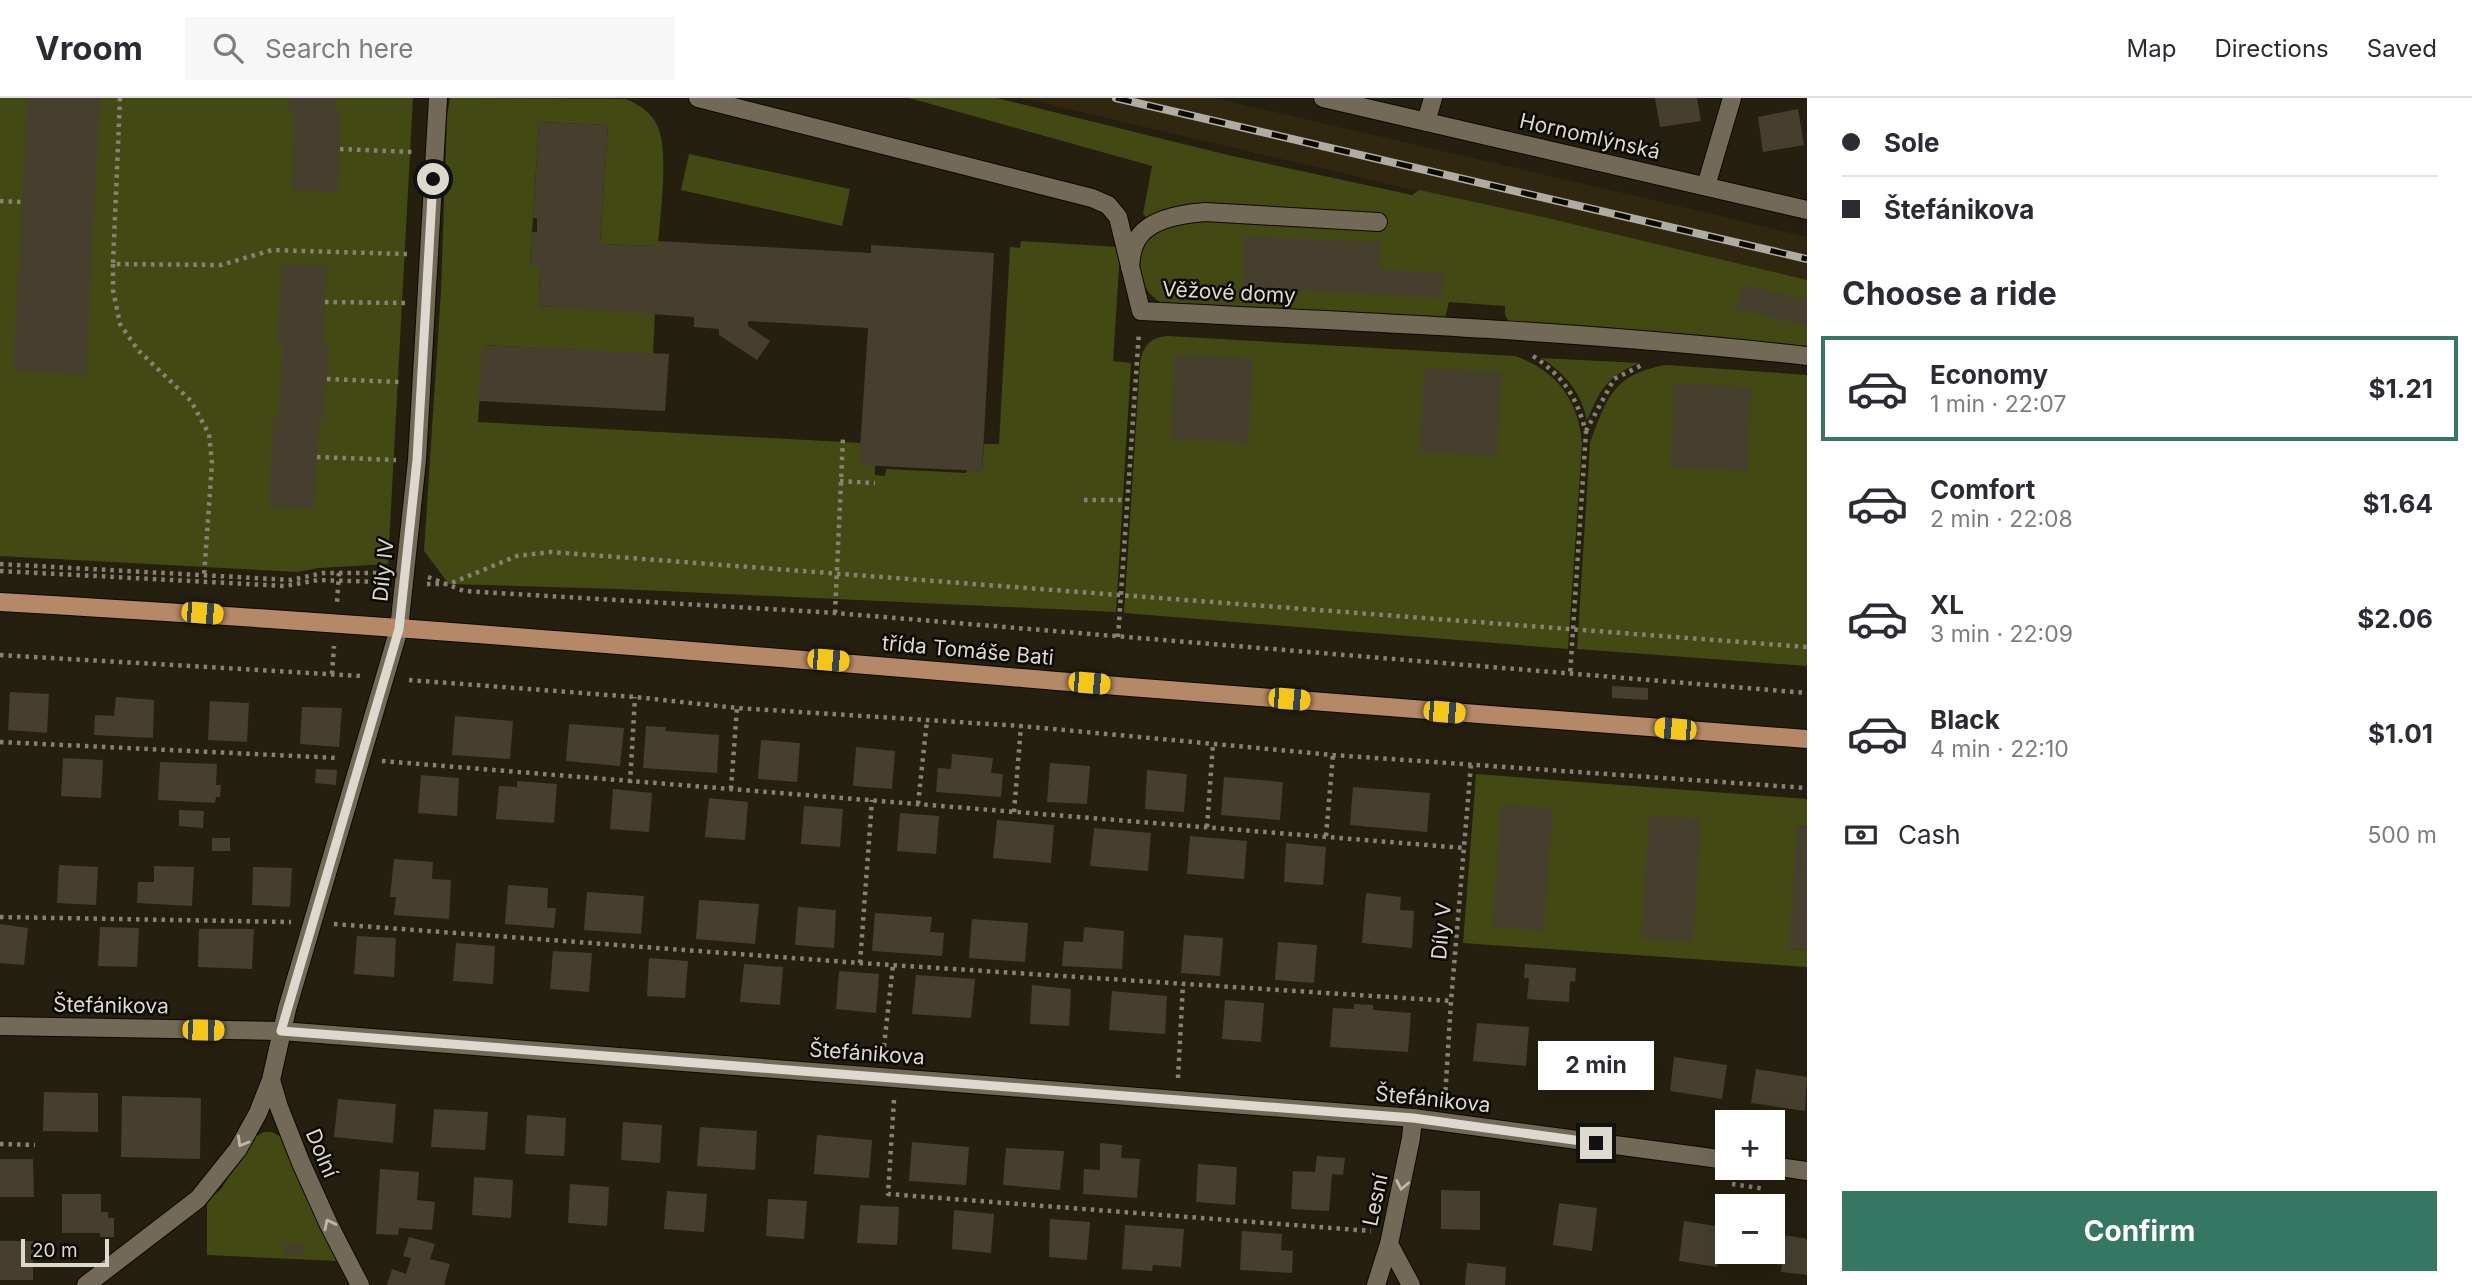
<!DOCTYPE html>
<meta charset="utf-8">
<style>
:root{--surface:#fff;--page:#f7f7f7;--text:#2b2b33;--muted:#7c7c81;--line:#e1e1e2;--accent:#367764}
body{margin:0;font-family:Inter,sans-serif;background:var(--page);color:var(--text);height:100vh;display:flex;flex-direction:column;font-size:26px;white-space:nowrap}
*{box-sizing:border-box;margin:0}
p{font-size:23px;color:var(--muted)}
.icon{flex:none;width:38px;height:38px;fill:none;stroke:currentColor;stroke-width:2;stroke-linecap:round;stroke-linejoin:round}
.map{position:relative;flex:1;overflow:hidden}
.details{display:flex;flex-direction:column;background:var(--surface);width:665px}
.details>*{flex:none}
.banner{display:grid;align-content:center;height:154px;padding:0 35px;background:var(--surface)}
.tools{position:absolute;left:1715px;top:1012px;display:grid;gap:14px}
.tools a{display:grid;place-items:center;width:70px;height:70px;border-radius:0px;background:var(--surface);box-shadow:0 7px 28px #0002;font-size:35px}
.scale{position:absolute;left:21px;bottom:18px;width:88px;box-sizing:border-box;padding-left:7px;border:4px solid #ded9cf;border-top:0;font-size:19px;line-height:24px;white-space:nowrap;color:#ded9cf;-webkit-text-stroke:5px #0c0904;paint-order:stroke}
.end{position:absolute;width:32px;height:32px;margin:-16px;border:9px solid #ded9cf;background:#111;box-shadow:0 0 0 4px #111}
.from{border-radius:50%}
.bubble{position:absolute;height:49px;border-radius:0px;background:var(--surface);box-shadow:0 7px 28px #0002;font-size:23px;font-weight:700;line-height:49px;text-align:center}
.car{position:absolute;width:21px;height:42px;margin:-21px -10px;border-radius:9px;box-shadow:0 0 5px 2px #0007;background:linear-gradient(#f5c518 24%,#345 0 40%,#f5c518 0 76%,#345 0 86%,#f5c518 0)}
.banner b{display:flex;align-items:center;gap:24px;height:66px;font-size:26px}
.banner b+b{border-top:2px solid var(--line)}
.banner i{width:18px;height:18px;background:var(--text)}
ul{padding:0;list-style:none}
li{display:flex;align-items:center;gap:21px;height:105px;margin:0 14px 10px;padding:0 21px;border:4px solid transparent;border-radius:0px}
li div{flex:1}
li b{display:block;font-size:26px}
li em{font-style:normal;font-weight:700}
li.selected{border-color:var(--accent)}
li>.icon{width:63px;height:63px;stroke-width:1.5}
h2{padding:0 35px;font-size:32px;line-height:84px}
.pay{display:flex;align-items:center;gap:18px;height:77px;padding:0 35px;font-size:26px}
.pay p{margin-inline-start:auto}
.cta{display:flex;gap:14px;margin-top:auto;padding:14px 35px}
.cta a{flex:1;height:80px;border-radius:0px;background:var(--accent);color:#fff;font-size:28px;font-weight:700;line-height:80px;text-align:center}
header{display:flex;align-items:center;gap:42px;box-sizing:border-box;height:98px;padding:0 35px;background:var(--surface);border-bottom:2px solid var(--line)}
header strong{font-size:33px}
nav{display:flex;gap:38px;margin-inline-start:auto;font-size:24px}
.search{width:490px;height:63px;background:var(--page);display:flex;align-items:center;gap:18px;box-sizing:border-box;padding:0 24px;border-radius:0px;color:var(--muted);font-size:26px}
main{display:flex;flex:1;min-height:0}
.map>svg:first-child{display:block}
</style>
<header>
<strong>Vroom</strong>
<div class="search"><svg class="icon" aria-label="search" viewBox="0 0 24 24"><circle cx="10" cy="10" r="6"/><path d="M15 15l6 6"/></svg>Search here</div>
<nav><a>Map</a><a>Directions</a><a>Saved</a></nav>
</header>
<main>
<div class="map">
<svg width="1807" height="1187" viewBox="0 0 1807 1187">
<rect width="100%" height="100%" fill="#251f0f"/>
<path fill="#302710" d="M1021,0H1214L1704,114L1807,139V184Z"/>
<path fill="#434913" d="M0,0H413L388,466L318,470L297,474L0,458Z
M450,0L626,1C639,7 652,14 658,29C669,56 660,118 658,148L600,146L608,27L539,24L530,167L540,168L539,208L655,215L653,256L483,247L478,324L861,345L875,368V377L885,378L886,371L966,375L967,372L982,373L984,346H999L1010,149L1020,150L1021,143L1118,149L1120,153L1113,263L1131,265L1116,514L620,491L449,486L424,453L441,193L447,18Z
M909,0H997L1228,57L1412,97L1419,92L1543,119L1807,182V248L1510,226L1505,217V208L1449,204L1445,220L1172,211C1127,189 1139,160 1147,120L1143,116L1152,68Z
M689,56L850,91L842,128L681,92Z
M1168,238L1515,258C1556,272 1579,302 1582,346L1568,551L1124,515L1140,265C1143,248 1150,239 1168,238Z
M1541,260L1639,265C1607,279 1600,291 1587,323C1582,295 1565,275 1541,260Z
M1666,267L1807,277V568L1577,551L1590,345C1607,299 1614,276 1666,267Z
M1476,676L1807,701V729L1798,728L1790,851L1807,852V869L1463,845Z
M264,1034H272L281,1039L319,1125L339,1163L207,1157V1103L221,1091L253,1040Z"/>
<path fill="#463f2d" d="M27,0H100L86,277L13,273Z
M289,0H337L336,16L341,15L338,94L292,92L294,13L289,15Z
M1655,0H1697L1701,23L1660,29Z
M1798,11L1804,47L1763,54L1758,19Z
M539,24L608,27L600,146L658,148V143L871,155V147L994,155L982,373L859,367L868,230L748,223V228L770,243L757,262L719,237V231L694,229V219L539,208L540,168H530L532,134H537V120H533Z
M1244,138L1381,144L1379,171L1444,175L1442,200L1242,189Z
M281,166L327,168L323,245L329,246L324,322H319L314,411L269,409L273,319H278L283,243L277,244Z
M1742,187L1807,201V228L1736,211Z
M482,247L669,256L665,313L478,303Z
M1175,256L1253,260L1248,345L1170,341Z
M1424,270L1502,274L1497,358L1420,354Z
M1674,285L1752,289L1747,373L1670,369Z
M1612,588L1648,590V602L1612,600Z
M10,594L49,596L47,635L8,632Z
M116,599L154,602L153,640L94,637L95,617L114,618Z
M210,603L249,605L247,644L208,642Z
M302,609L342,610L339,649L300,646Z
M455,618L513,623L510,661L452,657Z
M569,626L624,630L620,668L566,663Z
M646,628L666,629L665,633L719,637L717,675L643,670Z
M761,642L800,645L797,684L758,681Z
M856,649L895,653L892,691L853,688Z
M952,656L993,660L991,675L1003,676L1001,699L936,694L938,670L951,671Z
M63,660L103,662L101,700L61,698Z
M160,664L217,666L216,687H221L220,699H216L215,705L158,702Z
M1050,665L1090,668L1087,706L1047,704Z
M316,671L337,672L336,687L315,685Z
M1147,672L1187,676L1184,714L1145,711Z
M421,677L459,680L457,718L418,715Z
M1224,679L1283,684L1280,722L1221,717Z
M517,683L557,686L554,725L496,721L499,688L517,689Z
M1353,689L1430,695L1427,734L1350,727Z
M613,691L652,695L649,734L610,731Z
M709,700L748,704L745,742L705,739Z
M1501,706L1553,710L1544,833L1492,829Z
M804,708L843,711L840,749L801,746Z
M179,712L204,713L203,730L179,728Z
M900,715L939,718L936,756L897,753Z
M1649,717L1701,721L1693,844L1641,840Z
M997,722L1054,727L1051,765L993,760Z
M1797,728L1807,729V852L1789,851Z
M1094,730L1151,735L1148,773L1090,768Z
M1190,738L1247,743L1244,781L1187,776Z
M212,740H230V753H212Z
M1286,745L1326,749L1323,787L1284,784Z
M394,761L433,764L432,781L451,782L449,821L394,817L396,799H390Z
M59,767L98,769L96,807L57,805Z
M154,768L194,769L192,808L137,805L138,784H154Z
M253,769L292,770L290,809L252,807Z
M508,787L548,790L547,810H556L554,830L505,826Z
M587,794L644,798L641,836L584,832Z
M1366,795L1401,799L1400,812L1414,813L1412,850L1362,845Z
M699,802L759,806L755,846L696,841Z
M798,809L836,812L834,850L795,847Z
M875,815L932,819L930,834L944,835L942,858L872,853Z
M972,821L1028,825L1025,864L969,860Z
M0,826L28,830L24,867L0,865Z
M100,829L139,830L137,869L98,868Z
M1084,829L1124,833L1122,871L1062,868L1064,843L1083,844Z
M199,831H254L252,871L198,869Z
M1184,837L1223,840L1220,878L1181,875Z
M357,838L396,840L394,879L354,876Z
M1278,844L1317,847L1314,885L1275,882Z
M456,845L495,848L493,886L453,883Z
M553,853L592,855L589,894L550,891Z
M649,860L688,863L685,900L647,898Z
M744,866L783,869L780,907L740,904Z
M1525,866L1576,870L1575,884L1570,883L1569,904L1527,901L1529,880H1524Z
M839,873L879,876L876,915L836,911Z
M916,877L975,881L971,920L912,916Z
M1032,887L1071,891L1069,928L1030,926Z
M1112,893L1167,898L1165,936L1109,932Z
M1225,902L1264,905L1261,944L1222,941Z
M1354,906L1373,907V912L1411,915L1408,954L1330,949L1333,910L1354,911Z
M1477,925L1529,929L1526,968L1473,963Z
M1591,948L1644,955L1640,989L1587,980Z
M1674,959L1727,967L1722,1001L1670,993Z
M1756,971L1807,979L1805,1013L1751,1005Z
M44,994L98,995V1034L43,1033Z
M122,998L201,1000L200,1061L121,1059Z
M338,1001L396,1006L393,1045L334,1039Z
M434,1011L488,1014L485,1052L431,1049Z
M527,1017L566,1020L564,1058L525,1056Z
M623,1024L662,1027L660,1065L621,1062Z
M700,1029L757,1033L755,1072L697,1068Z
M817,1037L872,1042L869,1080L814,1076Z
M912,1044L969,1049L966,1087L909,1083Z
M1100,1045L1122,1047L1121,1060L1140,1061L1137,1100L1083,1096L1084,1071L1100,1072Z
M1006,1050L1064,1053L1060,1092L1003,1087Z
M1317,1058L1345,1060L1343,1077L1332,1076L1329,1113L1291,1111L1293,1073L1315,1074Z
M0,1061H33L34,1099H0Z
M1198,1066L1237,1069L1235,1107L1196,1104Z
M380,1071L419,1074L417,1102L435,1104L432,1132L399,1130L398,1137L376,1136Z
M474,1079L513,1082L511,1120L472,1117Z
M570,1086L609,1089L607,1128L568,1125Z
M1441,1092L1480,1093V1132L1441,1131Z
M667,1093L707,1096L704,1134L664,1131Z
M62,1096H101V1114H108V1120H114V1139H100V1135H62Z
M768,1101L807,1103L804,1141L766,1138Z
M1559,1105L1597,1110L1592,1153L1553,1147Z
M860,1107L899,1109L897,1147L857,1145Z
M954,1112L994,1116L991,1155L952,1151Z
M1050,1121L1090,1124L1087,1162L1049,1159Z
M1684,1123L1722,1129L1717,1169L1679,1163Z
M1125,1127L1184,1131L1181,1169L1153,1167L1152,1173L1122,1171Z
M1242,1133L1282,1136L1281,1152L1293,1153L1292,1175L1240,1172Z
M1773,1135L1807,1141V1177L1781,1174L1782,1167L1765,1165L1767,1153H1773Z
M409,1139L435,1146L430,1161L450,1166L444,1187H387L392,1171L406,1176L411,1160L403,1158Z
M0,1143H33V1182H0Z
M285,1146H304L303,1158L284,1157Z
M1467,1165L1506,1169L1505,1187H1465Z"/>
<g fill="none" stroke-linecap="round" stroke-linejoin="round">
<g stroke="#0e0800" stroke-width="20">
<path id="service" d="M1130,169C1131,162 1131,154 1134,148C1143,121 1181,116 1205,114L1378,124"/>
</g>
<g stroke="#0e0800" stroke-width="20">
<path id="minor" d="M698,0L1092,100L1108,107L1118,119L1141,213C1363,224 1586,233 1807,258
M1323,0L1807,112
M1426,24L1433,0
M1706,88L1732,0
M86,1187L198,1101L238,1051L258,1015L271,982
M360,1187L329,1127L301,1065L279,1009L271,982L287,911L399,531L417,362L438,0
M1376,1187L1389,1146
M1411,1187L1389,1146L1411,1040L1413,1020"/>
</g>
<g stroke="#0e0800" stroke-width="20">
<path id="tertiary" d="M0,928L281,933L1413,1020L1727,1062
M1773,1068L1807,1073"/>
</g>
<g stroke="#0e0800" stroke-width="20">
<path id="primary" d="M0,504C373,525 745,557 1117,588C1347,607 1577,623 1807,641"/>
</g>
<path stroke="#888275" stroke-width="4.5" stroke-dasharray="3.5 5" stroke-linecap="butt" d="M120,0L113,166L221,167L272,152L407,156
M340,51L412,54
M0,103L22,104
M113,166V192L120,226L138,252L191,303L209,336L212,365L204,478
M325,204L405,205
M1533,258C1564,279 1576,298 1586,334L1570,577
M327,281L399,284
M1586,333L1614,281L1644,266
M317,359L396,362
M840,383L875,385
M1084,402H1125
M0,466L291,482L323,475H339L337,505
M0,473L285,488L318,482L383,484
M339,475H382
M428,479L464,493L835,515L1807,595
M427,486H449L517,458L551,454L1807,549
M835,515L843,340
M1118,539L1139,234
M0,557L362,578
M332,576L334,548
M409,582L635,599L737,610L1021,628L1333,657L1807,690
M0,644L338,660
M382,663L1464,750
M630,685L635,599
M731,691L737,610
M918,706L927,622
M1014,714L1021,628
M1207,729L1213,646
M1326,738L1333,657
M0,819L291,824
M334,826L860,865L1451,903
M860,865L872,702
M883,957L893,867
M1178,980L1183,886
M1445,1001L1451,903L1471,666
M894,1002L888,1096L1371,1133
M0,1046L35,1047
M1732,1086L1765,1091"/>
<use href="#service" stroke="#726a57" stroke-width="18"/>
<use href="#minor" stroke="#726a57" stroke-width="18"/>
<use href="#tertiary" stroke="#726a57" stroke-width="18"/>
<use href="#primary" stroke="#b58867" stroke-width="18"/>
<g stroke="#b1aca1" stroke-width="8">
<path id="rail" d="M1116,0L1807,161"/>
</g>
<use href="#rail" stroke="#0c0904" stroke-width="5" stroke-dasharray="16" stroke-linecap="butt"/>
</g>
<defs><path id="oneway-chevron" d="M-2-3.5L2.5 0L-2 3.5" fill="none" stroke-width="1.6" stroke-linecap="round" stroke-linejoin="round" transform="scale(1.75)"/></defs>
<g stroke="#beb8ab">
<use href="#oneway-chevron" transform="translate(242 1044) rotate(120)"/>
<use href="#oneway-chevron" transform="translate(1402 1087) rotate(101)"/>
<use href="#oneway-chevron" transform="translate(329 1126) rotate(-116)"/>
</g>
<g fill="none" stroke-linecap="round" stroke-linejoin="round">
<path stroke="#ded9cf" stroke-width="9" d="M433,81L417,362L399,531L281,933L1413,1020L1596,1045"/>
</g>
<g text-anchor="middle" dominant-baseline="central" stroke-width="5" stroke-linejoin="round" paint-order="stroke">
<g font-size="21" fill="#ded9cf" stroke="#0c0904">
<text transform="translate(1590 38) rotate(13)">Hornomlýnská</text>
<text transform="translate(1229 194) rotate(3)">Věžové domy</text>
<text transform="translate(383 472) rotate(-84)">Díly IV</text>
<text transform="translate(968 552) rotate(5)">třída Tomáše Bati</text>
<text transform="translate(1441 833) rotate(-85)">Díly V</text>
<text transform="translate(111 907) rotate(1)">Štefánikova</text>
<text transform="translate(867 955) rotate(4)">Štefánikova</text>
<text transform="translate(1433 1001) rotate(6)">Štefánikova</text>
<text transform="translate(322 1055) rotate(67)">Dolní</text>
<text transform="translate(1375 1102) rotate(-78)">Lesní</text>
</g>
</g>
</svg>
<div class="tools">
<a>+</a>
<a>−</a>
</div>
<div class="scale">20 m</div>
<i class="end from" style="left:433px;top:81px"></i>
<i class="end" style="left:1596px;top:1045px"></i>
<div class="bubble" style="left:1538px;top:943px;width:116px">2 min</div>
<i class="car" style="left:202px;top:515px;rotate:95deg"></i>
<i class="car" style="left:828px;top:562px;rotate:95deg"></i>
<i class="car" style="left:1089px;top:585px;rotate:95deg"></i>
<i class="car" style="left:1289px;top:601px;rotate:95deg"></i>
<i class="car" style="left:1444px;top:614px;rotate:95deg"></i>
<i class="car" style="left:1675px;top:631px;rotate:275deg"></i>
<i class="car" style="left:203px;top:932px;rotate:91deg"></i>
</div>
<section class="details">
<div class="banner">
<b><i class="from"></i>Sole</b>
<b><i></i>Štefánikova</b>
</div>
<h2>Choose a ride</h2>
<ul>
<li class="selected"><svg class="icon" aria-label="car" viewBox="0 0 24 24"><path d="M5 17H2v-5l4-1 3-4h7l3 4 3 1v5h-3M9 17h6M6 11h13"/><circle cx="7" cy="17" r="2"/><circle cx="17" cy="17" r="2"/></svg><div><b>Economy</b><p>1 min · 22:07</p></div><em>$1.21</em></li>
<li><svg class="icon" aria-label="car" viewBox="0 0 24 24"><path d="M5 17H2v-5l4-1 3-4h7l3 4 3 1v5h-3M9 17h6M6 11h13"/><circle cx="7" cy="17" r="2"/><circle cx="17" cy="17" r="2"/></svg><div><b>Comfort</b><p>2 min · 22:08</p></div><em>$1.64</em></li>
<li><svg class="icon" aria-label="car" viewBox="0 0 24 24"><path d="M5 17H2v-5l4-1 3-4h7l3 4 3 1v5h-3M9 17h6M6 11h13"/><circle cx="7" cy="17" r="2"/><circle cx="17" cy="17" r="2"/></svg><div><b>XL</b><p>3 min · 22:09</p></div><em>$2.06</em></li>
<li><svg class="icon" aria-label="car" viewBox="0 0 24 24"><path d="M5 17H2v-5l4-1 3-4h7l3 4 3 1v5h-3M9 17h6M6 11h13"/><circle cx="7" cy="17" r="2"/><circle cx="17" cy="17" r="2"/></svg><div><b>Black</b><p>4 min · 22:10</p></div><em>$1.01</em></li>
</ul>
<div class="pay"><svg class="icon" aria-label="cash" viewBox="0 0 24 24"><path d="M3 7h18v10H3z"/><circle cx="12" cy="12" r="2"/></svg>Cash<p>500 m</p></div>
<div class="cta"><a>Confirm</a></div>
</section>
</main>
